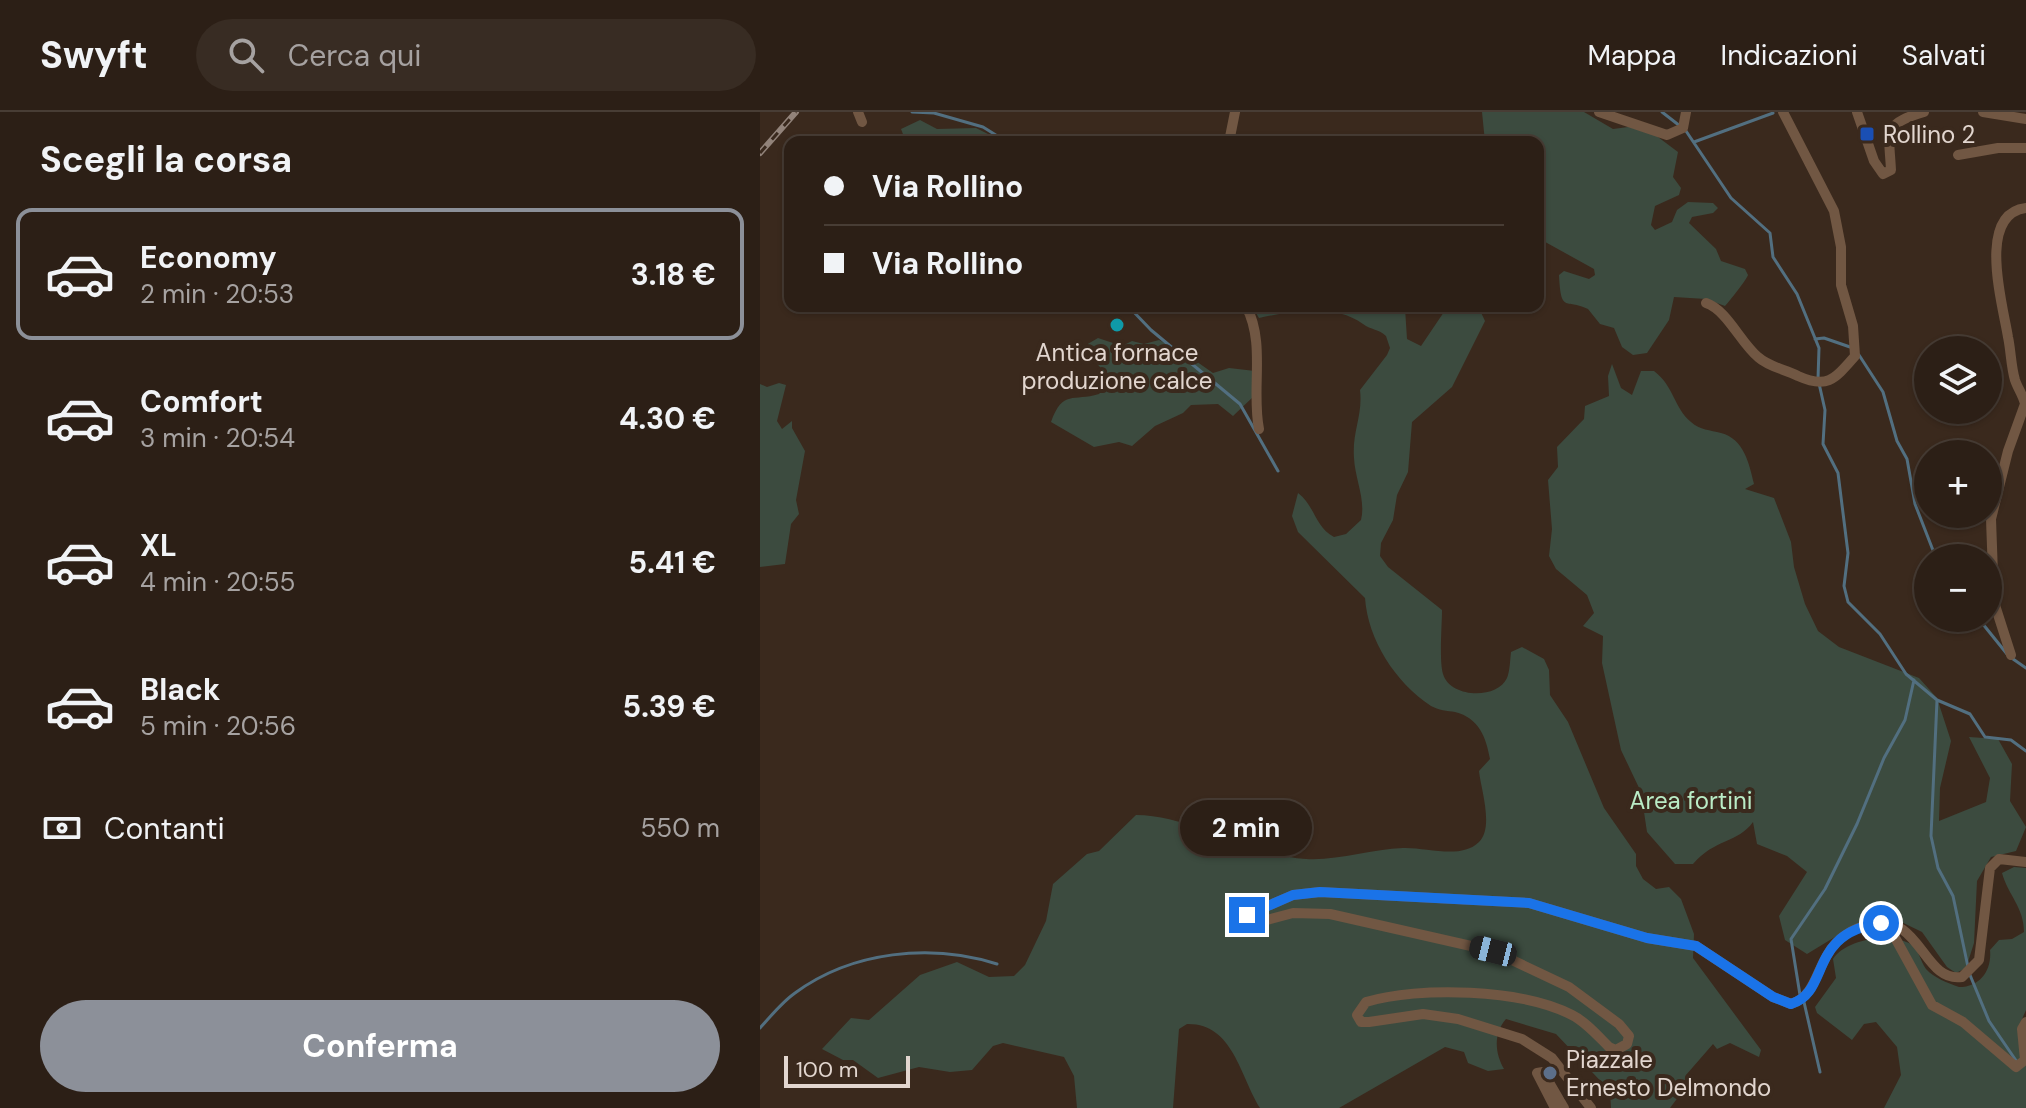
<!DOCTYPE html>
<html lang="it">
<meta charset="utf-8">
<style>
:root{--surface:#2c1f16;--page:#382c23;--text:#f1f3f6;--muted:#a6a2a1;--line:#483d35;--accent:#8c9099}
body{margin:0;font-family:"DM Sans",sans-serif;background:var(--page);color:var(--text);height:100vh;display:flex;flex-direction:column;font-size:30px;white-space:nowrap}
*{box-sizing:border-box;margin:0}
p{font-size:26px;color:var(--muted)}
.icon{flex:none;width:44px;height:44px;fill:none;stroke:currentColor;stroke-width:2;stroke-linecap:round;stroke-linejoin:round}
.map{position:relative;flex:1;overflow:hidden}
.drawer{display:flex;flex-direction:column;background:var(--surface);width:760px}
.drawer>*{flex:none}
.banner{position:absolute;left:24px;top:24px;width:760px;height:176px;border-radius:16px;box-shadow:0 2px 6px #0004,0 0 0 2px var(--line);display:grid;align-content:center;height:176px;padding:0 40px;background:var(--surface)}
.fabs{position:absolute;left:1154px;top:224px;display:grid;gap:16px}
.fabs a{display:grid;place-items:center;width:88px;height:88px;border-radius:50%;background:var(--surface);box-shadow:0 2px 6px #0004,0 0 0 2px var(--line);font-size:40px}
.scale{position:absolute;left:24px;bottom:20px;width:126px;box-sizing:border-box;padding-left:8px;border:4px solid #e2d6cf;border-top:0;font-size:22px;line-height:28px;white-space:nowrap;color:#e2d6cf;-webkit-text-stroke:6px #3a291d;paint-order:stroke}
.end{position:absolute;width:36px;height:36px;margin:-18px;border:10px solid #1a73e8;background:#fff;box-shadow:0 0 0 4px #fff}
.from{border-radius:50%}
.bubble{position:absolute;height:56px;border-radius:28px;background:var(--surface);box-shadow:0 2px 6px #0004,0 0 0 2px var(--line);font-size:26px;font-weight:700;line-height:56px;text-align:center}
.car{position:absolute;width:24px;height:48px;margin:-24px -12px;border-radius:10px;box-shadow:0 0 6px 2px #0007;background:linear-gradient(#222 24%,#8ab4d8 0 40%,#222 0 76%,#8ab4d8 0 86%,#222 0)}
.banner b{display:flex;align-items:center;gap:28px;height:76px;font-size:30px}
.banner b+b{border-top:2px solid var(--line)}
.banner i{width:20px;height:20px;background:var(--text)}
ul{padding:0;list-style:none}
li{display:flex;align-items:center;gap:24px;height:132px;margin:0 16px 12px;padding:0 24px;border:4px solid transparent;border-radius:16px}
li div{flex:1}
li b{display:block;font-size:30px}
li em{font-style:normal;font-weight:700}
li.selected{border-color:var(--accent)}
li>.icon{width:72px;height:72px;stroke-width:1.5}
h2{padding:0 40px;font-size:36px;line-height:96px}
.pay{display:flex;align-items:center;gap:20px;height:88px;padding:0 40px;font-size:30px}
.pay p{margin-inline-start:auto}
.primary-button{display:flex;gap:16px;margin-top:auto;padding:16px 40px}
.primary-button a{flex:1;height:92px;border-radius:48px;background:var(--accent);color:#fff;font-size:32px;font-weight:700;line-height:92px;text-align:center}
header{display:flex;align-items:center;gap:48px;box-sizing:border-box;height:112px;padding:0 40px;background:var(--surface);border-bottom:2px solid var(--line)}
header strong{font-size:38px}
nav{display:flex;gap:44px;margin-inline-start:auto;font-size:28px}
.search{width:560px;height:72px;background:var(--page);display:flex;align-items:center;gap:20px;box-sizing:border-box;padding:0 28px;border-radius:44px;color:var(--muted);font-size:30px}
main{display:flex;flex:1;min-height:0}
.map>svg:first-child{display:block}
</style>
<header>
<strong>Swyft</strong>
<div class="search"><svg class="icon" aria-label="search" viewBox="0 0 24 24"><circle cx="10" cy="10" r="6"/><path d="M15 15l6 6"/></svg>Cerca qui</div>
<nav><a>Mappa</a><a>Indicazioni</a><a>Salvati</a></nav>
</header>
<main>
<section class="drawer">
<h2>Scegli la corsa</h2>
<ul>
<li class="selected"><svg class="icon" aria-label="car" viewBox="0 0 24 24"><path d="M5 17H2v-5l4-1 3-4h7l3 4 3 1v5h-3M9 17h6M6 11h13"/><circle cx="7" cy="17" r="2"/><circle cx="17" cy="17" r="2"/></svg><div><b>Economy</b><p>2 min · 20:53</p></div><em>3.18 €</em></li>
<li><svg class="icon" aria-label="car" viewBox="0 0 24 24"><path d="M5 17H2v-5l4-1 3-4h7l3 4 3 1v5h-3M9 17h6M6 11h13"/><circle cx="7" cy="17" r="2"/><circle cx="17" cy="17" r="2"/></svg><div><b>Comfort</b><p>3 min · 20:54</p></div><em>4.30 €</em></li>
<li><svg class="icon" aria-label="car" viewBox="0 0 24 24"><path d="M5 17H2v-5l4-1 3-4h7l3 4 3 1v5h-3M9 17h6M6 11h13"/><circle cx="7" cy="17" r="2"/><circle cx="17" cy="17" r="2"/></svg><div><b>XL</b><p>4 min · 20:55</p></div><em>5.41 €</em></li>
<li><svg class="icon" aria-label="car" viewBox="0 0 24 24"><path d="M5 17H2v-5l4-1 3-4h7l3 4 3 1v5h-3M9 17h6M6 11h13"/><circle cx="7" cy="17" r="2"/><circle cx="17" cy="17" r="2"/></svg><div><b>Black</b><p>5 min · 20:56</p></div><em>5.39 €</em></li>
</ul>
<div class="pay"><svg class="icon" aria-label="cash" viewBox="0 0 24 24"><path d="M3 7h18v10H3z"/><circle cx="12" cy="12" r="2"/></svg>Contanti<p>550 m</p></div>
<div class="primary-button"><a>Conferma</a></div>
</section>
<div class="map">
<svg width="1266" height="996" viewBox="0 0 1266 996">
<rect width="100%" height="100%" fill="#3a291d"/>
<path fill="#3c4b3f" d="M722,0H824L853,17L876,14L890,19L918,40L913,65L921,76L919,83L895,94L891,113L895,118L912,110L917,98L928,90L953,91L958,96L953,101L932,105L929,111L956,137L961,149L985,157L988,163C987,167 969,190 965,194L946,187L914,185L909,208L887,241L873,243L862,235L854,216L840,212L828,197C805,186 801,202 799,163L804,159L829,167L835,163L834,157L778,126V30H725Z
M160,8L177,17L216,16L244,30H146L141,17Z
M492,194H641L645,196L647,227L661,234L688,194H718L725,209L692,275L652,310L648,360L637,383L633,408L621,431L620,444L628,455L682,498C682,513 679,548 683,562C690,586 737,588 747,566C750,559 750,548 751,540L762,535L784,547L789,558L790,583L808,610L844,696L876,742V754L883,767L896,777L909,775L921,787L934,822L933,846L1001,938L999,945L970,931L957,937L953,932L926,963L925,976L910,996H851L850,979L796,922L746,907C733,922 735,941 744,957L728,959L708,951L704,940L685,935L579,996H500C480,964 473,911 427,912L419,917L413,996H317L314,964L304,945L243,931L233,934L212,958L190,960L159,955L118,966L93,948H83L62,937L91,906L109,908L160,863L197,850L229,865L254,864L265,853L286,809L293,772L327,742L339,739L376,703C431,703 487,743 546,747C577,749 611,737 643,736C666,735 701,748 719,730C734,715 721,678 719,659L730,647C726,625 719,606 695,600C688,599 678,598 671,594C635,570 608,528 605,486L538,420L532,404L538,381C555,394 555,415 574,425L586,422L601,408C606,388 595,367 594,346C592,319 603,304 600,278L627,243L630,236L626,224C619,217 611,218 603,212C575,191 531,199 499,206Z
M338,226L362,234L372,229L384,232L399,228L411,234L434,235L433,247L453,261L469,256L495,259L494,284L473,304L458,292L431,293L423,301L395,314L372,334L359,330L334,335L291,310C303,277 313,290 339,282L347,273C347,254 328,249 326,233Z
M852,252L861,276L872,283L881,259H894C914,274 914,296 931,310C940,318 950,318 961,321C984,327 989,351 994,372L985,377L1014,386L1031,430L1034,455L1045,492L1058,519L1079,535L1159,566L1177,586L1191,629L1180,676L1179,709L1226,690L1230,666L1209,625L1238,627L1252,652L1250,689L1266,715L1256,739L1231,745L1217,769L1214,831L1206,856L1196,861L1187,855L1162,820L1127,803L1093,814L1047,842L1025,828L1019,804L1047,760L1027,744L997,732L993,710C978,731 954,727 933,752H915L887,720L881,680L861,638L842,551L843,524L823,514L834,501L827,483L796,457L789,444L792,417L788,368L798,355L797,335L824,307L825,294L849,284L848,264Z
M19,271L26,273L17,309L22,317L32,309V316L45,339L36,388L39,402L31,412L25,452L0,455V272L7,275Z
M1254,755L1266,756V898L1259,914L1266,920V996H1124L1141,963L1137,935L1116,910L1104,912L1092,928L1057,901L1055,895L1076,866L1073,847C1086,827 1128,821 1149,831C1159,836 1160,849 1166,857C1174,866 1188,871 1199,875C1221,875 1232,857 1230,838L1239,828L1252,827L1264,820C1264,795 1248,783 1242,761Z"/>
<g fill="none" stroke-linecap="round" stroke-linejoin="round">
<path stroke="#526f80" stroke-width="3" d="M152,0L174,1L223,15L247,30
M902,0L920,14
M926,19L971,86L1010,121L1013,145L1037,182L1059,236L1058,267L1065,298L1063,332L1078,361L1088,441L1084,474L1088,490L1120,522L1146,562L1177,588L1210,602L1225,625L1251,628L1266,639
M934,30L1013,1
M368,194L391,218L480,292L518,359
M1055,227L1064,226L1090,235
M1099,243L1123,280L1137,329L1147,347L1155,392L1176,446
M1218,506L1247,542
M1253,547L1266,556
M1177,588L1171,724L1178,756L1193,784L1208,855
M1210,863L1229,909L1257,950
M1040,883L1031,827L1065,777L1097,712L1124,646L1145,608L1154,568
M1044,890L1060,960
M0,916C11,904 22,890 35,881C92,839 171,831 237,852"/>
<path stroke="#715743" stroke-width="10" d="M98,0L102,10
M839,0L907,23L923,16L926,0
M1097,0L1114,49L1123,62L1131,58C1129,20 1122,12 1164,0
M1223,0L1266,7
M469,30L475,0
M1198,43L1238,36H1266
M946,191C967,198 980,230 998,245C1009,255 1024,257 1038,264C1067,277 1074,268 1095,244L1093,214L1081,173V135L1074,99L1023,0
M486,194C506,231 491,278 499,317
M1251,543L1234,490L1231,407L1248,339L1265,292C1263,283 1258,277 1255,268C1251,255 1251,239 1248,225C1243,193 1216,102 1266,96
M1127,811L1172,893L1203,910L1256,955L1265,948L1262,917L1266,910
M795,996L777,961L783,960L804,996
M831,996L792,946L762,927L698,907L663,902L609,910H601L597,903L606,890C659,874 762,877 812,903C826,910 838,924 849,935L856,938L867,932L869,924L859,912L809,875L733,839L570,802L533,801L488,813L487,803L533,783L560,780L769,791L887,826L936,834L1013,885L1031,892C1068,880 1050,826 1111,812C1161,801 1163,871 1202,865L1219,848L1230,756L1239,747L1266,750"/>
<g stroke="#92837a" stroke-width="6">
<path id="rail" d="M0,41L36,0"/>
</g>
<use href="#rail" stroke="#3a291d" stroke-width="3" stroke-dasharray="9" stroke-linecap="butt"/>
</g>
<g fill="none" stroke-linecap="round" stroke-linejoin="round">
<path stroke="#1a73e8" stroke-width="10" d="M487,803L533,783L560,780L769,791L887,826L936,834L1013,885L1031,892C1071,880 1047,821 1121,811"/>
</g>
<rect fill="#1a4fb4" stroke="#3a291d" stroke-width="3" x="1099" y="14" width="16" height="16" rx="4"/>
<circle fill="#0f9aa8" stroke="#3a291d" stroke-width="3" cx="357" cy="213" r="8"/>
<circle fill="#5c6f8a" stroke="#3a291d" stroke-width="3" cx="790" cy="961" r="8"/>
<g text-anchor="middle" dominant-baseline="central" stroke-width="8" stroke-linejoin="round" paint-order="stroke">
<g font-size="24" fill="#e2d6cf" stroke="#3a291d" text-anchor="start">
<text x="1123" y="22">Rollino 2</text>
<text x="357" y="240" text-anchor="middle">Antica fornace<tspan x="357" dy="28">produzione calce</tspan></text>
<text x="806" y="947">Piazzale<tspan x="806" dy="28">Ernesto Delmondo</tspan></text>
</g>
<g font-size="24" fill="#baecc6" stroke="#3a291d">
<text x="931" y="688">Area fortini</text>
</g>
</g>
</svg>
<div class="fabs">
<a><svg class="icon" aria-label="layers" viewBox="0 0 24 24"><path d="M12 4l9 5-9 5-9-5zM3 14l9 5 9-5"/></svg></a>
<a>+</a>
<a>−</a>
</div>
<div class="scale">100 m</div>
<i class="end from" style="left:1121px;top:811px"></i>
<i class="end" style="left:487px;top:803px"></i>
<div class="bubble" style="left:420px;top:688px;width:132px">2 min</div>
<i class="car" style="left:733px;top:839px;rotate:284deg"></i>
<div class="banner">
<b><i class="from"></i>Via Rollino</b>
<b><i></i>Via Rollino</b>
</div>
</div>
</main>
